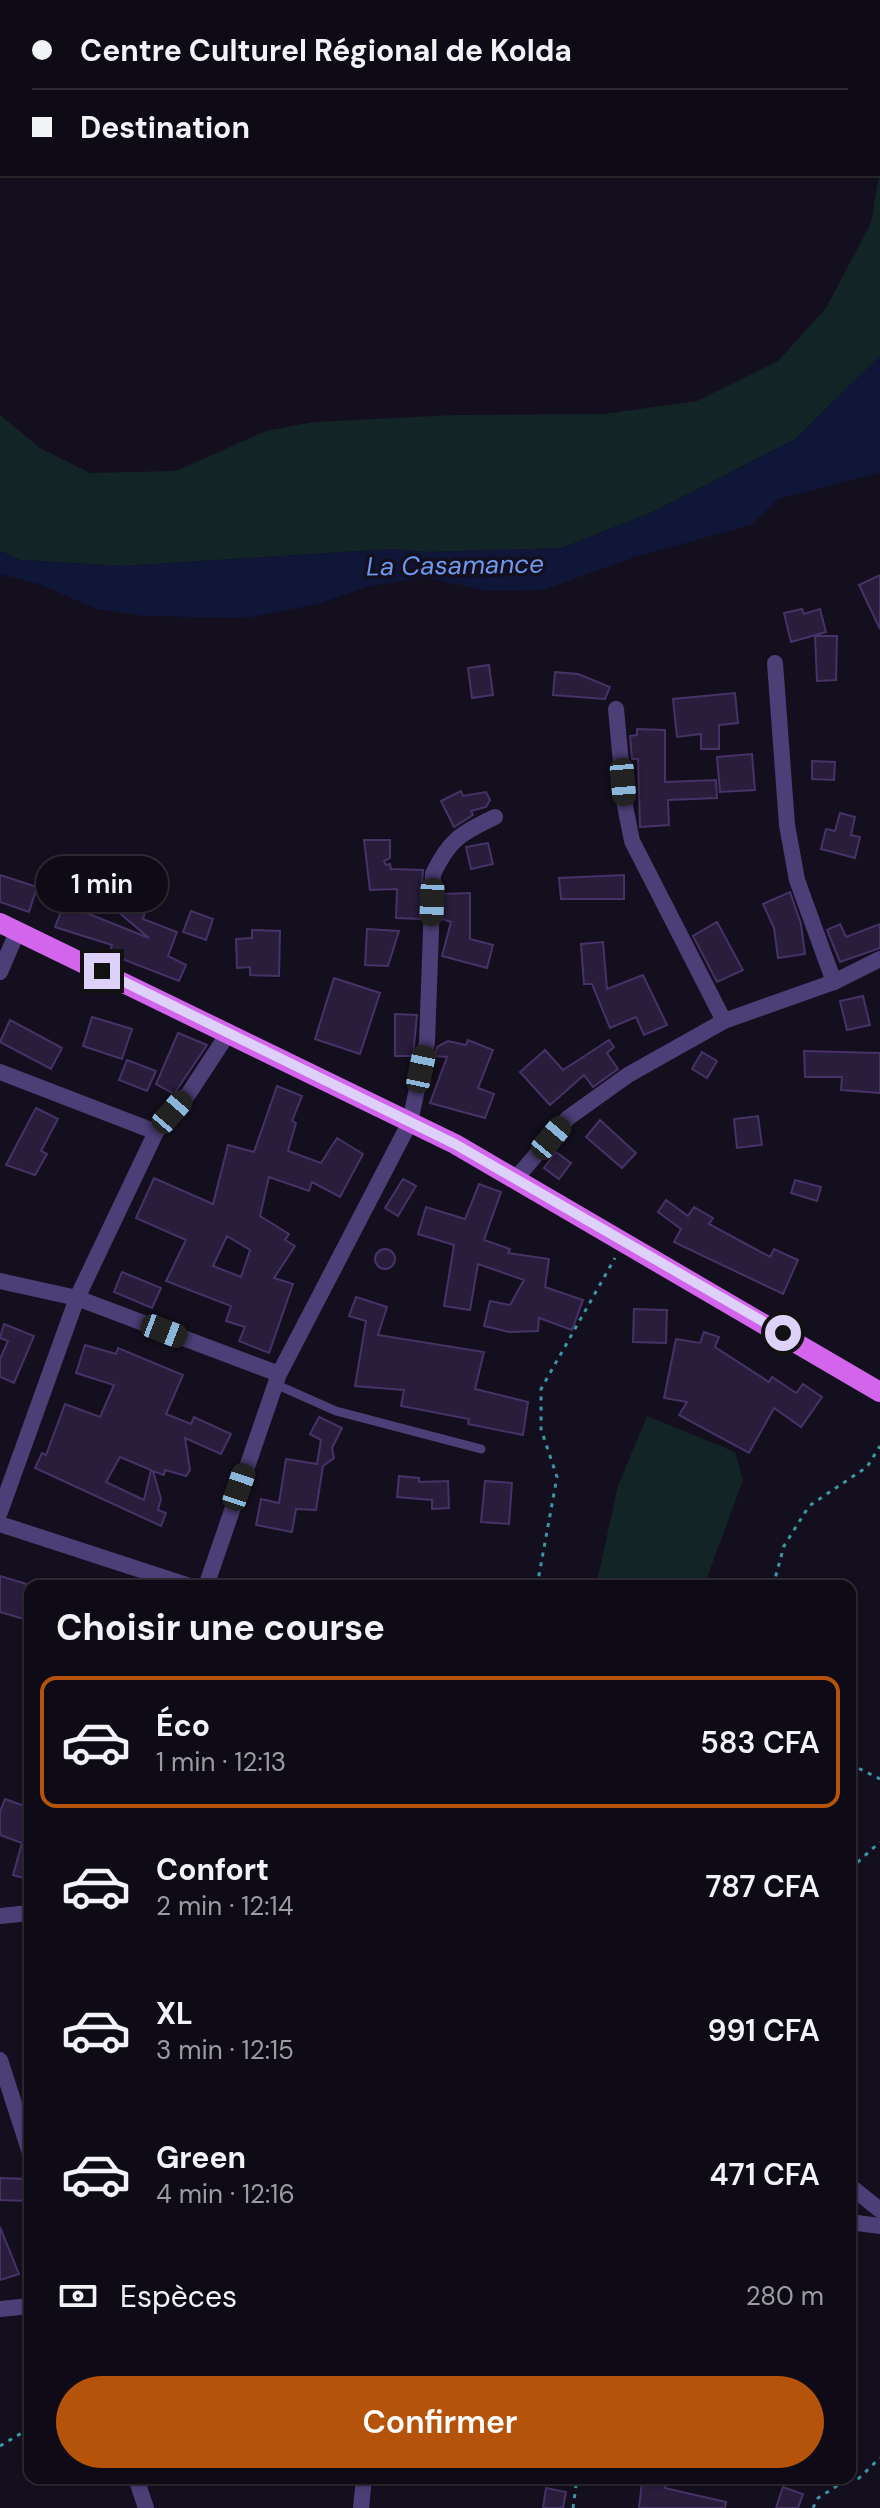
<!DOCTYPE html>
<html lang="fr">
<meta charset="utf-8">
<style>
:root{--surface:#0f0b16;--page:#18141f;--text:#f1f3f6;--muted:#9b9ba1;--line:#2f2b35;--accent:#b45309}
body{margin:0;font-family:"DM Sans",sans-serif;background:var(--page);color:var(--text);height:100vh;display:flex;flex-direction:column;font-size:30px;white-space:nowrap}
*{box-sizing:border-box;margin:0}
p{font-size:26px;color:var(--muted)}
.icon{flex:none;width:44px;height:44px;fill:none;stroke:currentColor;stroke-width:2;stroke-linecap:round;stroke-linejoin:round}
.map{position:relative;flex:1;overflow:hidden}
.details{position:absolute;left:24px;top:1580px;width:832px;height:904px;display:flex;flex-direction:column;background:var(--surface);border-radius:16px;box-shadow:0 2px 6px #0004,0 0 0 2px var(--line)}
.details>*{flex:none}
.banner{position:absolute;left:0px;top:0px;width:880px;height:176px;box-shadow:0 2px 6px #0004,0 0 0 2px var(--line);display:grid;align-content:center;height:176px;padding:0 32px;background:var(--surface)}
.end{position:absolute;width:36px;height:36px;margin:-18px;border:10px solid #ddd1f9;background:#111;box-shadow:0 0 0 4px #111}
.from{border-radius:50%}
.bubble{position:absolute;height:56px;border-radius:28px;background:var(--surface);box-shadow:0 2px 6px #0004,0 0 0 2px var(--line);font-size:26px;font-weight:600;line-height:56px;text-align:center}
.car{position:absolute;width:24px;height:48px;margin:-24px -12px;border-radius:10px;box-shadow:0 0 6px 2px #0007;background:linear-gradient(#222 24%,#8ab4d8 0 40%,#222 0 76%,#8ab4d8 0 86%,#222 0)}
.banner b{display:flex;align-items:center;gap:28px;height:76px;font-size:30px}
.banner b+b{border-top:2px solid var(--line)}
.banner i{width:20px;height:20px;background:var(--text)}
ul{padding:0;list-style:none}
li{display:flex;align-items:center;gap:24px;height:132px;margin:0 16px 12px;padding:0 16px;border:4px solid transparent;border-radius:16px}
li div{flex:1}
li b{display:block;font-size:30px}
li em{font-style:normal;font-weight:600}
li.on{border-color:var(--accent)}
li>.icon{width:72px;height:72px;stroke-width:1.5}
h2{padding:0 32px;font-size:36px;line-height:96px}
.pay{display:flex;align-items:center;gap:20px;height:88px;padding:0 32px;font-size:30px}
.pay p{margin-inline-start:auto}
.primary-button{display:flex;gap:16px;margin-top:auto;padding:16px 32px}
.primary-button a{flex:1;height:92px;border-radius:48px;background:var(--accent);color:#fff;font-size:32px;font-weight:600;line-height:92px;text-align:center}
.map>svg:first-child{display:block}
</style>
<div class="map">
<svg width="880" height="2508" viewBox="0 0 880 2508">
<rect width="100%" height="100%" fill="#140f1e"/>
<path fill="#132427" d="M880,168V356L794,440L650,513L562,548L430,552L390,549L124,566L21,560L0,551V415L40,448L90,473L176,471L266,431L314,422L455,415L604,414L697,401L778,361L826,308L871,223Z
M647,1416L735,1452L743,1480L704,1586H596L618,1486Z"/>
<path fill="#0f1637" d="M880,356V473L778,499L751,525L635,557L543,590L487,591L424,577L367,587L318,604L246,618L144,616L97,609L39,584L0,574V551L21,560L124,566L390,549L430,552L562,548L650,513L794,440Z"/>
<path fill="#291d3c" stroke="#463266" stroke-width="2" fill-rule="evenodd" d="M880,575V629L859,585Z
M802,609L804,614L820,609L826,632L791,642L784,613Z
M815,636H837L836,680L817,681Z
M489,665L493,695L472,698L468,668Z
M555,672L578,674L610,687L605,699L553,695Z
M735,693L738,723L719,725V749H701V734L677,737L673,699Z
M637,729L665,730V782L716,780L717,798L668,800L669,825L640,827L638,759H632L630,736L637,735Z
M752,754L755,790L720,792L717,757Z
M812,761L835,762L834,780L812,779Z
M461,791L463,796L486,792L490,800L486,807L471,811L473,815L454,827L441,801Z
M840,813L855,817L851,835L860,837L855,858L821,849L826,829L835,831Z
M364,840H390V858L384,861L386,865L390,864L391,869L423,870L420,919L396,918L397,889L370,890Z
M488,843L493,864L471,869L466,847Z
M0,875L37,887L29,912L0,902Z
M624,875V899H561L559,878Z
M126,880L152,888L143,919L177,932L168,956L186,965L179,981L109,954L112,945L55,927L64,904L149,938L117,911Z
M790,892L801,924L805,954L778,958L774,928L763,904Z
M470,893V939L493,945L487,968L442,956L451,922L442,919L443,894Z
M191,911L213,919L206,940L183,932Z
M717,922L743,970L717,982L693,936Z
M840,924L846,937L880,924V948L840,962L827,930Z
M367,929L399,931L388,966L365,965Z
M252,930L280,931L279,976L250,975V967L237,968L236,939L252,938Z
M603,942L607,989L643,975L667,1025L644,1035L636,1017L610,1028L592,984H584L581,944Z
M334,978L380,993L360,1054L315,1039Z
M863,996L870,1025L847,1030L840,1001Z
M395,1014L417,1015L413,1056H395Z
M92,1017L132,1029L122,1059L83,1046Z
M10,1020L62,1048L51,1069L0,1042Z
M178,1033L207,1045L174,1094L156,1084Z
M468,1040L493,1050L478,1088L494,1094L485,1118L430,1103L447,1057L435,1056L437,1047L448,1041L466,1045Z
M609,1040L614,1047L607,1053L618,1069L593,1087L584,1075L550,1105L520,1072L545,1050L563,1070Z
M804,1051L880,1053V1093L841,1090L842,1077H805Z
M702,1052L717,1061L707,1078L692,1069Z
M127,1060L156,1071L147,1091L119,1080Z
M277,1086L302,1096L292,1121L296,1123L288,1151L321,1163L337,1138L363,1154L340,1197L312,1182L309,1191L269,1177L260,1216L289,1234L285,1240L295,1246L274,1278L293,1284L269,1353L239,1341L245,1327L226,1321L231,1306L166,1281L186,1240L136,1218L154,1178L213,1204L228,1145L254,1152ZM227,1236L250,1250L241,1277L213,1266Z
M36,1108L58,1119L41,1151L47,1154L35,1175L6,1165Z
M758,1116L762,1145L737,1148L734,1119Z
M600,1120L636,1153L622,1168L586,1137Z
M556,1152L571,1163L559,1179L544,1168Z
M403,1179L416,1186L398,1216L385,1208Z
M795,1180L821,1187L817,1201L791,1193Z
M479,1184L501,1192L484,1240L510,1249L508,1253L549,1259L545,1287L583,1300L572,1330L539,1318L538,1331L509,1332L484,1326L490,1301L510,1305L524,1280L478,1264L470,1310L444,1306L454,1245L418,1234L426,1207L465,1219Z
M666,1200L688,1216L694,1207L713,1218L709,1224L770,1257L774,1249L798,1260L783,1294L674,1242L681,1229L658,1212Z
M375 1259a10 10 0 1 1 20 0a10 10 0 1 1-20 0Z
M122,1272L161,1288L152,1308L114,1292Z
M356,1297L387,1307L378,1335L484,1352L475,1389L528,1402L523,1435L468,1424L469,1419L401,1406L404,1390L355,1386L366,1321L349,1316Z
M634,1309L667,1310L666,1343L633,1342Z
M4,1324L34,1336L14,1383L0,1377V1359L8,1341L0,1338Z
M704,1332L719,1337L715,1347L769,1382L772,1377L796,1393L803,1384L822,1397L801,1427L774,1408L749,1453L679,1415L687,1402L664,1398L676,1339L700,1343Z
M85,1345L116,1354L118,1348L183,1375L166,1414L191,1424L194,1417L231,1434L221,1454L185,1438L190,1470L186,1476L165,1470L164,1475L153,1471L161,1499L158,1510L166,1513L161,1526L35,1468L42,1453L46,1455L65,1404L100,1417L114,1385L76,1373ZM120,1457L151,1470L144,1500L106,1482Z
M319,1417L342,1428L332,1448L334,1458L323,1466L316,1510L296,1509L292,1532L256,1525L261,1499L279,1503L286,1459L317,1464L321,1440L310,1434Z
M399,1476L419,1478V1482L448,1481L449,1508L432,1509V1500L397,1497Z
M485,1481L512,1483L509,1524L481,1522Z
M0,1576L30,1585V1621L0,1612Z
M5,1799L30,1808V1880L13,1875L22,1843L0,1835V1812Z
M0,2178L27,2179V2201L0,2200Z
M0,2227L19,2274L0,2280Z
M642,2482L666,2484L665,2488L726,2502L725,2508H639Z
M783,2487L803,2494L798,2508H776Z
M546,2488L566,2492L563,2508H543Z"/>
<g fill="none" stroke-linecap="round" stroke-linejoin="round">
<path stroke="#3c96a3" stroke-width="3" stroke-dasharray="4 6" stroke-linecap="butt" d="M537,1586L557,1477L541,1429V1389L615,1258
M773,1586L784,1546L809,1506L867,1467L880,1446
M850,1764L880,1779
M850,1869L880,1842
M0,2446L30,2428
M838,2478L858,2479L880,2458
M573,2508L577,2478
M813,2508L818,2498L845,2481"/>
<path stroke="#4c3f77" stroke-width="9" d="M113,0L115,2
M275,1384L336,1411L481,1449"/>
<path stroke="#4c3f77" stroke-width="16" d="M775,663L787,825L797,880L834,982
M616,709L625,806L632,841L724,1021
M0,972L18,930
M0,1072L156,1132
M0,1281L77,1298L279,1374
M0,1512L77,1298L156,1132L189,1093L229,1032
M0,1524L190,1586
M206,1586L279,1374L410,1122L427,1042L433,874C449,840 461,833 495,817
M0,1916L30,1913
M0,2060L30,2153
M850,2186L880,2210
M850,2222L880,2226
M0,2309L30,2306
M136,2478L146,2508
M361,2508L364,2478"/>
<path stroke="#4c3f77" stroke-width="16" d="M517,1177L568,1118L628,1075L724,1021L834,982L880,959"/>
<path stroke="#d265ec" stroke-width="20" d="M0,923L455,1144L880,1392"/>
</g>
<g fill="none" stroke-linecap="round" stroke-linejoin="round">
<path stroke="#ddd1f9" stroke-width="10" d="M102,971L455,1144L783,1333"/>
</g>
<g text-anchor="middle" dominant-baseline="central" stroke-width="7" stroke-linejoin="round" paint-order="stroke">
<g font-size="26" font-style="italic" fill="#6c99ed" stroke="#140f1e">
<text transform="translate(455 565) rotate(-1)">La Casamance</text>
</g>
</g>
</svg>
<i class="end from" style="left:783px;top:1333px"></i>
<i class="end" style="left:102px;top:971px"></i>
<div class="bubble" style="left:36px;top:856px;width:132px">1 min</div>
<i class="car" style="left:623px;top:782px;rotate:175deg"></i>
<i class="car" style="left:432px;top:902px;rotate:182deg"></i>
<i class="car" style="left:421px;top:1069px;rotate:12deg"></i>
<i class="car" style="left:172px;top:1112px;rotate:41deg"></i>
<i class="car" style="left:551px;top:1138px;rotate:40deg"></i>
<i class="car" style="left:164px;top:1331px;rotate:111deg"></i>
<i class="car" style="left:239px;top:1487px;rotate:19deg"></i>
<div class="banner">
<b><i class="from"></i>Centre Culturel Régional de Kolda</b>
<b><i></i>Destination</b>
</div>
<section class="details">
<h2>Choisir une course</h2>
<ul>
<li class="on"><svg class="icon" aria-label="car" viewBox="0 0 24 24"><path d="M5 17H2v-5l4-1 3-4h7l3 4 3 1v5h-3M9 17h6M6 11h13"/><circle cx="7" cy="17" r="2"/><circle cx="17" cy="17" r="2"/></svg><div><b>Éco</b><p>1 min · 12:13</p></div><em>583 CFA</em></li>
<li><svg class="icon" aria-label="car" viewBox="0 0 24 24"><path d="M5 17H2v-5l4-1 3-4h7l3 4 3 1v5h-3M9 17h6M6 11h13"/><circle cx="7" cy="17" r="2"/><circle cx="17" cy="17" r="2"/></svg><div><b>Confort</b><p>2 min · 12:14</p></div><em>787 CFA</em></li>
<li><svg class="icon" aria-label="car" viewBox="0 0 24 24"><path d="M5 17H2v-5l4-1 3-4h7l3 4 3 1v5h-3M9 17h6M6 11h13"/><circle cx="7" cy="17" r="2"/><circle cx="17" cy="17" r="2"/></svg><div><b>XL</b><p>3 min · 12:15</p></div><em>991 CFA</em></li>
<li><svg class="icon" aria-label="car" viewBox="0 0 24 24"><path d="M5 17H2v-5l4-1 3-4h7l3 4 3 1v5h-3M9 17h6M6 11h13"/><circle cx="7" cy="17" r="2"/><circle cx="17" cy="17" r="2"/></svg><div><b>Green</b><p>4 min · 12:16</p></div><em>471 CFA</em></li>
</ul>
<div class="pay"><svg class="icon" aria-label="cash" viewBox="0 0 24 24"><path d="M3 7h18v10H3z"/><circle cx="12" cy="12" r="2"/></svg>Espèces<p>280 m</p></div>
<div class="primary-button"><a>Confirmer</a></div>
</section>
</div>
